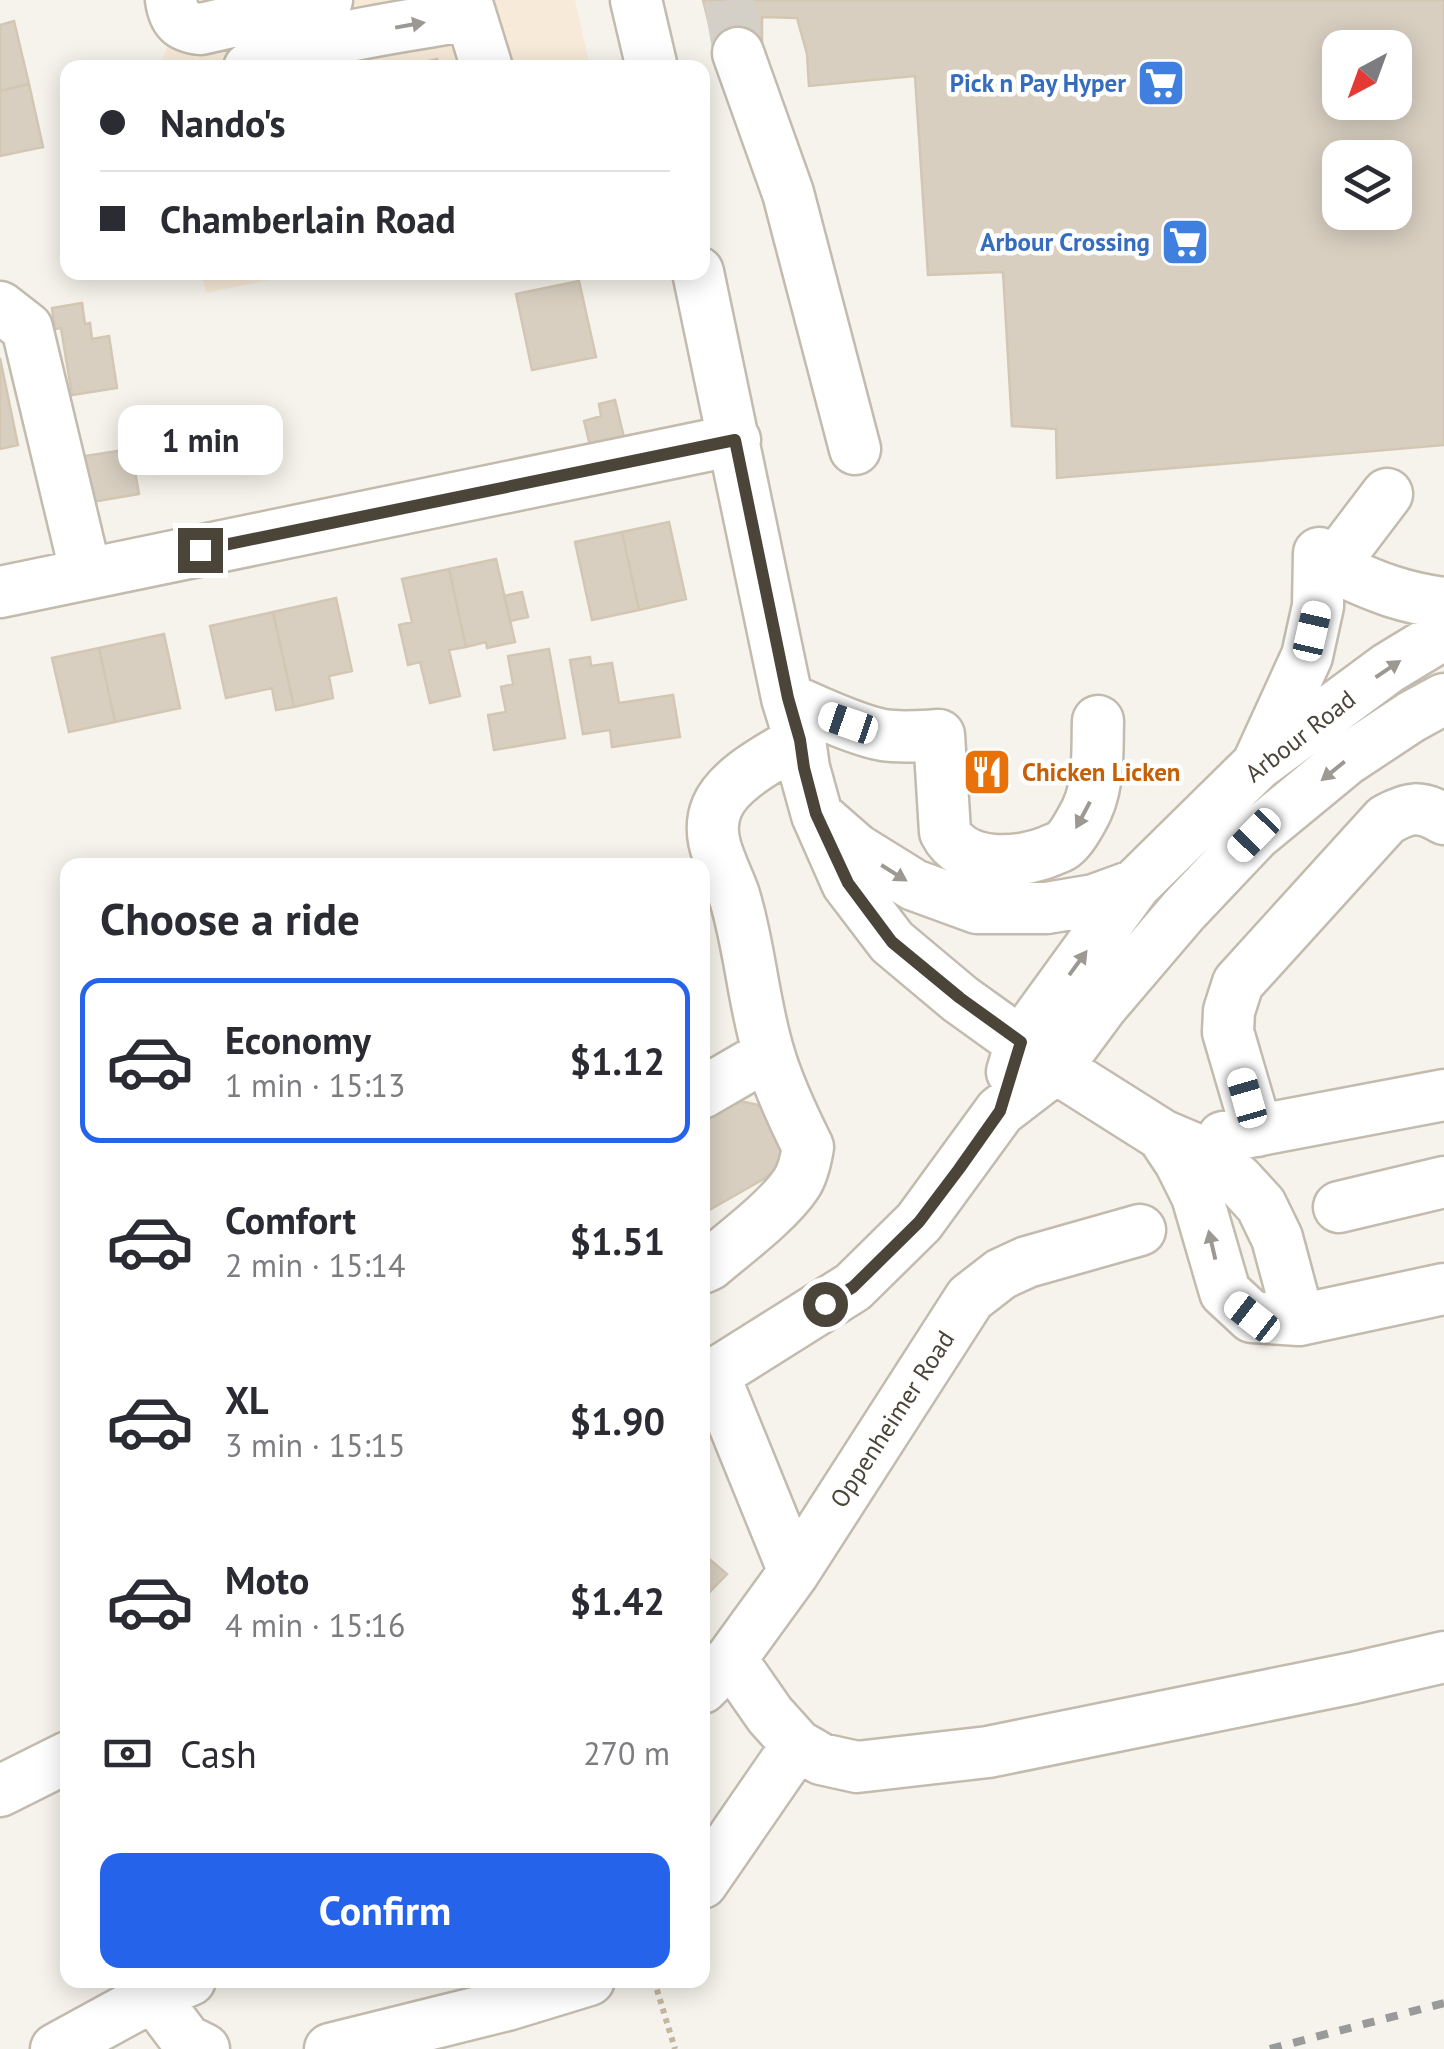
<!DOCTYPE html>
<meta charset="utf-8">
<style>
:root{--surface:#fff;--page:#f7f7f7;--text:#2b2b33;--muted:#7c7c81;--line:#e1e1e2;--accent:#2563eb}
body{margin:0;font-family:"PT Sans",sans-serif;background:var(--page);color:var(--text);height:100vh;display:flex;flex-direction:column;font-size:38px;white-space:nowrap}
*{box-sizing:border-box;margin:0}
p{font-size:32px;color:var(--muted)}
.icon{flex:none;width:55px;height:55px;fill:none;stroke:currentColor;stroke-width:2;stroke-linecap:round;stroke-linejoin:round}
.map{position:relative;flex:1;overflow:hidden}
.side{position:absolute;left:60px;top:858px;width:650px;height:1130px;display:flex;flex-direction:column;background:var(--surface);border-radius:20px;box-shadow:0 5px 25px #0003}
.side>*{flex:none}
.top-card{position:absolute;left:60px;top:60px;width:650px;height:220px;border-radius:20px;box-shadow:0 5px 25px #0003;display:grid;align-content:center;height:220px;padding:0 40px;background:var(--surface)}
.needle{width:65px;rotate:221deg}
.fabs{position:absolute;left:1322px;top:30px;display:grid;gap:20px}
.fabs a{display:grid;place-items:center;width:90px;height:90px;border-radius:20px;background:var(--surface);box-shadow:0 5px 25px #0003;font-size:50px}
.end{position:absolute;width:45px;height:45px;margin:-22px;border:12px solid #4b4439;background:#fff;box-shadow:0 0 0 5px #fff}
.from{border-radius:50%}
.bubble{position:absolute;height:70px;border-radius:20px;background:var(--surface);box-shadow:0 5px 25px #0003;font-size:32px;font-weight:700;line-height:70px;text-align:center}
.car{position:absolute;width:30px;height:60px;margin:-30px -15px;border-radius:12px;box-shadow:0 0 8px 2px #0007;background:linear-gradient(#fff 24%,#345 0 40%,#fff 0 76%,#345 0 86%,#fff 0)}
.top-card b{display:flex;align-items:center;gap:35px;height:95px;font-size:38px}
.top-card b+b{border-top:2px solid var(--line)}
.top-card i{width:25px;height:25px;background:var(--text)}
ul{padding:0;list-style:none}
li{display:flex;align-items:center;gap:30px;height:165px;margin:0 20px 15px;padding:0 20px;border:5px solid transparent;border-radius:20px}
li div{flex:1}
li b{display:block;font-size:38px}
li em{font-style:normal;font-weight:700}
li.selected{border-color:var(--accent)}
li>.icon{width:90px;height:90px;stroke-width:1.5}
h2{padding:0 40px;font-size:45px;line-height:120px}
.pay{display:flex;align-items:center;gap:25px;height:110px;padding:0 40px;font-size:38px}
.pay p{margin-inline-start:auto}
.primary-button{display:flex;gap:20px;margin-top:auto;padding:20px 40px}
.primary-button a{flex:1;height:115px;border-radius:20px;background:var(--accent);color:#fff;font-size:40px;font-weight:700;line-height:115px;text-align:center}
.map>svg:first-child{display:block}
</style>
<div class="map">
<svg width="1444" height="2049" viewBox="0 0 1444 2049">
<rect width="100%" height="100%" fill="#f6f3ec"/>
<path fill="#f7ead8" d="M159,0H575L590,67H160L169,40Z
M201,272H303V273L206,293Z"/>
<path fill="#d8cfc1" stroke="#d3c7b4" stroke-width="2.5" fill-rule="evenodd" d="M703,0H1444V445L1057,478L1056,429L1012,426L1003,272L928,275L915,76L809,86L807,54L797,18L762,17V51L716,52ZM1340,48H1395V102H1340ZM1340,158H1395V212H1340Z
M14,21L29,84L0,91V25Z
M437,59L439,68H401Z
M29,84L43,147L0,156V91Z
M579,281L596,357L532,370L516,294Z
M82,303L85,324L90,323L92,339L109,336L117,388L72,395L61,328L55,329L52,308Z
M0,358L18,445L0,449Z
M615,400L628,454L594,461L584,421L601,416L599,404Z
M131,449L139,494L80,504L72,458Z
M669,522L686,599L639,610L622,532Z
M622,532L639,610L592,620L575,542Z
M496,559L515,642L487,648L486,642L466,647L449,569Z
M449,569L466,647L449,650L460,696L430,703L420,662L408,665L399,625L412,622L402,579Z
M522,592L528,617L510,621L504,596Z
M336,598L352,671L329,676L333,698L294,707L273,612Z
M273,612L294,707L276,710L272,688L226,698L210,626Z
M164,634L180,708L115,722L99,648Z
M99,648L115,722L69,732L52,658Z
M549,649L565,738L494,750L488,715L506,712L501,687L513,684L508,656Z
M590,657L591,666L612,663L619,703L673,695L680,737L612,747L610,730L583,734L570,660Z
M736,1100L758,1105L774,1118L784,1153L775,1170L762,1180L702,1214V1116Z
M702,1553L727,1574L702,1600Z"/>
<g fill="none" stroke-linecap="round" stroke-linejoin="round">
<path stroke="#d4d0c8" stroke-width="50" stroke-dasharray="50 25" stroke-linecap="butt" d="M729,0L738,53"/>
<g stroke="#c2bbae" stroke-width="55">
<path id="minor" d="M171,0C174,20 181,27 201,29L327,0
M466,0L487,68
M636,0L652,68
M738,53L788,193L855,449
M249,68C317,36 396,28 470,15
M698,272L787,698L800,740L804,768L817,815L847,883L892,942L960,999L1056,1068L1162,1135L1209,1155L1238,1180L1261,1205L1277,1238L1299,1320
M0,307L27,328L86,574
M1334,564L1387,494
M1342,571C1378,588 1405,598 1444,603
M0,592L735,440
M787,698C813,710 856,730 883,735C902,738 920,736 939,735L945,832C963,868 1019,864 1050,851C1055,848 1060,848 1064,844C1071,839 1078,826 1082,819C1100,789 1097,755 1098,721
M1259,761L1307,656L1318,606L1319,553
M824,821L856,849L914,885L977,908H1047L1094,900L1135,885
M1012,1072L1021,1042L1135,885L1257,765L1388,668L1444,634
M702,1093L769,1054
M1257,1131L1228,1032L1229,1011L1238,983L1386,820C1409,807 1420,805 1444,819
M1162,1135L1180,1162L1197,1196L1225,1292L1252,1317L1299,1320L1444,1289
M1223,1137L1444,1095
M1339,1207L1444,1182
M702,1268L709,1265C736,1242 777,1212 796,1184C803,1174 806,1159 808,1147C793,1117 778,1085 769,1054C753,1002 750,946 734,895C724,866 704,838 717,807C729,778 774,756 800,740
M714,1375L794,1572
M702,1382L853,1287L919,1222L1000,1111L1056,1068L1102,1006L1184,910L1255,835L1346,760L1411,717L1444,699
M731,1659L770,1715L797,1745L821,1759L857,1767L988,1752L1353,1678L1444,1657
M702,1688L731,1659L794,1572L970,1298L1001,1274L1027,1262L1140,1230
M0,1791L68,1757
M702,1883L797,1745
M153,1996L186,2040L204,2049
M56,2049L153,1996L190,1980
M330,2049L507,2005L589,1980"/>
</g>
<path stroke="#c4b79f" stroke-width="6" stroke-dasharray="5 5" stroke-linecap="butt" d="M654,1980L675,2049"/>
<use href="#minor" stroke="#fff" stroke-width="50"/>
<path stroke="#9a9a9a" stroke-width="8" stroke-dasharray="12 12" stroke-linecap="butt" d="M1270,2049L1444,2003"/>
</g>
<defs><path id="oneway-solid" d="M-6-.8H1V-3.2L6.5 0L1 3.2V.8H-6Z" transform="scale(2.5)"/></defs>
<g fill="#9c9892">
<use href="#oneway-solid" transform="translate(410 25) rotate(-10)"/>
<use href="#oneway-solid" transform="translate(1388 669) rotate(-34)"/>
<use href="#oneway-solid" transform="translate(1333 771) rotate(141)"/>
<use href="#oneway-solid" transform="translate(1083 815) rotate(118)"/>
<use href="#oneway-solid" transform="translate(894 873) rotate(32)"/>
<use href="#oneway-solid" transform="translate(1078 963) rotate(-54)"/>
<use href="#oneway-solid" transform="translate(1212 1245) rotate(-103)"/>
</g>
<g fill="none" stroke-linecap="round" stroke-linejoin="round">
<path stroke="#4b4439" stroke-width="12" d="M200,550L735,440L788,698L800,740L804,768L816,814L848,883L892,942L960,998L1021,1042L1000,1111L959,1169L919,1222L853,1287L825,1304"/>
</g>
<defs>
<g id="supermarket-square" transform="scale(2.5)"><rect x="-9" y="-9" width="18" height="18" rx="4" fill="#3f7fe0" stroke="#fff"/><path d="M-6-5.5h2.5l.6 2H6L4.5 2H-2.5L-4.4-4H-6ZM-1.5 3.2a1.3 1.3 0 1 0 .1 0ZM3 3.2a1.3 1.3 0 1 0 .1 0Z" fill="#fff"/></g>
<g id="restaurant-square" transform="scale(2.5)"><rect x="-9" y="-9" width="18" height="18" rx="4" fill="#e8710a" stroke="#fff"/><path d="M-5-6h1v4h1v-4h1v4h1v-4h1v5L-1.5 .5V6h-2V.5L-5-1ZM5-6V6H3V1.5H1.5Q1.5-4 5-6Z" fill="#fff"/></g>
</defs>
<g fill-rule="evenodd">
<use href="#supermarket-square" x="1161" y="83"/>
<use href="#supermarket-square" x="1185" y="242"/>
<use href="#restaurant-square" x="987" y="772"/>
</g>
<g text-anchor="middle" dominant-baseline="central" stroke-width="9" stroke-linejoin="round" paint-order="stroke">
<g font-size="25" font-weight="bold" fill="#366cbe" stroke="#fff" text-anchor="end">
<text x="1126" y="83">Pick n Pay Hyper</text>
<text x="1150" y="242">Arbour Crossing</text>
</g>
<g font-size="25" fill="#4b4439" stroke="#fff">
<text transform="translate(1300 736) rotate(-38)">Arbour Road</text>
<text transform="translate(892 1419) rotate(-57)">Oppenheimer Road</text>
</g>
<g font-size="25" font-weight="bold" fill="#c56008" stroke="#fff" text-anchor="start">
<text x="1022" y="772">Chicken Licken</text>
</g>
</g>
</svg>
<div class="fabs">
<a><svg class="needle" viewBox="-14 -14 28 28"><path d="M0-13l5 13h-10z" fill="#e53935"/><path d="M0 13l5-13h-10z" fill="#7c7c81"/></svg></a>
<a><svg class="icon" aria-label="layers" viewBox="0 0 24 24"><path d="M12 4l9 5-9 5-9-5zM3 14l9 5 9-5"/></svg></a>
</div>
<i class="end from" style="left:825px;top:1304px"></i>
<i class="end" style="left:200px;top:550px"></i>
<div class="bubble" style="left:118px;top:405px;width:165px">1 min</div>
<i class="car" style="left:1312px;top:631px;rotate:13deg"></i>
<i class="car" style="left:848px;top:723px;rotate:289deg"></i>
<i class="car" style="left:1254px;top:835px;rotate:224deg"></i>
<i class="car" style="left:1247px;top:1098px;rotate:344deg"></i>
<i class="car" style="left:1252px;top:1317px;rotate:308deg"></i>
<div class="top-card">
<b><i class="from"></i>Nando's</b>
<b><i></i>Chamberlain Road</b>
</div>
<section class="side">
<h2>Choose a ride</h2>
<ul>
<li class="selected"><svg class="icon" aria-label="car" viewBox="0 0 24 24"><path d="M5 17H2v-5l4-1 3-4h7l3 4 3 1v5h-3M9 17h6M6 11h13"/><circle cx="7" cy="17" r="2"/><circle cx="17" cy="17" r="2"/></svg><div><b>Economy</b><p>1 min · 15:13</p></div><em>$1.12</em></li>
<li><svg class="icon" aria-label="car" viewBox="0 0 24 24"><path d="M5 17H2v-5l4-1 3-4h7l3 4 3 1v5h-3M9 17h6M6 11h13"/><circle cx="7" cy="17" r="2"/><circle cx="17" cy="17" r="2"/></svg><div><b>Comfort</b><p>2 min · 15:14</p></div><em>$1.51</em></li>
<li><svg class="icon" aria-label="car" viewBox="0 0 24 24"><path d="M5 17H2v-5l4-1 3-4h7l3 4 3 1v5h-3M9 17h6M6 11h13"/><circle cx="7" cy="17" r="2"/><circle cx="17" cy="17" r="2"/></svg><div><b>XL</b><p>3 min · 15:15</p></div><em>$1.90</em></li>
<li><svg class="icon" aria-label="car" viewBox="0 0 24 24"><path d="M5 17H2v-5l4-1 3-4h7l3 4 3 1v5h-3M9 17h6M6 11h13"/><circle cx="7" cy="17" r="2"/><circle cx="17" cy="17" r="2"/></svg><div><b>Moto</b><p>4 min · 15:16</p></div><em>$1.42</em></li>
</ul>
<div class="pay"><svg class="icon" aria-label="cash" viewBox="0 0 24 24"><path d="M3 7h18v10H3z"/><circle cx="12" cy="12" r="2"/></svg>Cash<p>270 m</p></div>
<div class="primary-button"><a>Confirm</a></div>
</section>
</div>
